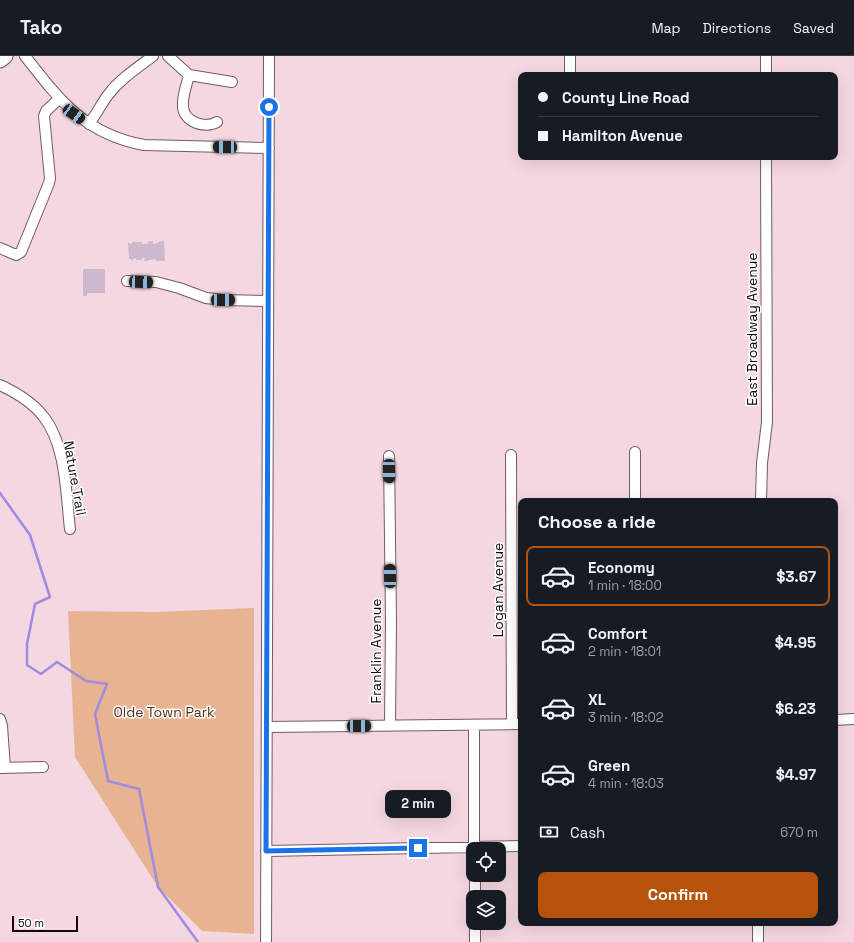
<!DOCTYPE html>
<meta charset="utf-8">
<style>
:root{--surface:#171b24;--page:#242831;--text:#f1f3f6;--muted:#9ea1a6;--line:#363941;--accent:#b45309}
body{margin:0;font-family:"Space Grotesk",sans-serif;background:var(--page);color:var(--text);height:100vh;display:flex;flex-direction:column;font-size:15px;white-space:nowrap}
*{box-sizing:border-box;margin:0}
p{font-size:13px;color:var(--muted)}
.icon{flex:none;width:22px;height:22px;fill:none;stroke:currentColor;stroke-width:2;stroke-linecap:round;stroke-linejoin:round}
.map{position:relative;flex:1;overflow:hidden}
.side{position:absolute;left:518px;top:442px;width:320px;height:428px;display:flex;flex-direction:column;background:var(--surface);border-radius:8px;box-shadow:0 4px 16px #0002}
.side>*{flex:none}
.banner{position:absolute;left:518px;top:16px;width:320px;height:88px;border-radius:8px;box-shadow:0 4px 16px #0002;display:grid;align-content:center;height:88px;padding:0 20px;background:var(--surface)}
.fabs{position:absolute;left:466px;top:786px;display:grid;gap:8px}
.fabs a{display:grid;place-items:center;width:40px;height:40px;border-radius:8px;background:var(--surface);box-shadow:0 4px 16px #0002;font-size:20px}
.scale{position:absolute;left:12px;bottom:10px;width:66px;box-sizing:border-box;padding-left:4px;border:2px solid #11080c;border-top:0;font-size:11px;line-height:14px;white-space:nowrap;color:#11080c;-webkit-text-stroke:3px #fff;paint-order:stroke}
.end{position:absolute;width:18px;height:18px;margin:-9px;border:5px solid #1a73e8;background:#fff;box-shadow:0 0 0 2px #fff}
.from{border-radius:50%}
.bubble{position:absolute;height:28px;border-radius:8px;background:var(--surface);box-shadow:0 4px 16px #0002;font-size:13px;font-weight:600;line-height:28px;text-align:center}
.car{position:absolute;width:12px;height:24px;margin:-12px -6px;border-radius:5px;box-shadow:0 0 3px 1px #0007;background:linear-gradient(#222 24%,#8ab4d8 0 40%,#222 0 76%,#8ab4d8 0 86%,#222 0)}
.banner b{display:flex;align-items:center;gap:14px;height:38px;font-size:15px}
.banner b+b{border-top:1px solid var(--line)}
.banner i{width:10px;height:10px;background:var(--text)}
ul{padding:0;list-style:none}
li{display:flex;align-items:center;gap:12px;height:60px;margin:0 8px 6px;padding:0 12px;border:2px solid transparent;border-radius:8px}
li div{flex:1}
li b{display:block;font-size:15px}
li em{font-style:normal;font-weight:600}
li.current{border-color:var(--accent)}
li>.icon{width:36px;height:36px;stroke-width:1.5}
h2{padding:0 20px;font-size:18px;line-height:48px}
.pay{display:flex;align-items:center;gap:10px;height:44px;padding:0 20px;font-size:15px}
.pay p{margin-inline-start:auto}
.button{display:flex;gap:8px;margin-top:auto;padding:8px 20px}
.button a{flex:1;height:46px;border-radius:8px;background:var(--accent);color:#fff;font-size:16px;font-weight:600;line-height:46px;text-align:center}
header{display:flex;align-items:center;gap:24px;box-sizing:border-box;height:56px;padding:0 20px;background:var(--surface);border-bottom:1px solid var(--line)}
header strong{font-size:19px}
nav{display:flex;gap:22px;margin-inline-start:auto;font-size:14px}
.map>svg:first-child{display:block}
</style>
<header>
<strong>Tako</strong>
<nav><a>Map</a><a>Directions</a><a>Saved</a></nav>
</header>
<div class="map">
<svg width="854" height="886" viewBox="0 0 854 886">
<rect width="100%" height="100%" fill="#f5d7e2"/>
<path fill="#e7b391" d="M254,552V878L202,875L158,831L75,701L68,555L157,556Z"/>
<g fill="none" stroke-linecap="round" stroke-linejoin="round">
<path stroke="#9f8be0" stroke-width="2.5" d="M0,437L30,479L50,541L35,548L27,588V609L41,618L57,606L86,625L107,628L95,658L108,725L139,733L158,831L198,886"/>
</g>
<path fill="#ccb9ce" d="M153,185V188L158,187V186L164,185L165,205H156V203L144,205L145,202H142V204H136V202L133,203V205H132L131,203H129L128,187H130V188H132V186H142V188H148L147,186Z
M83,213H105V237H87V240H83Z"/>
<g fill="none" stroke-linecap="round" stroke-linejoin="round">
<g stroke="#735a64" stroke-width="12">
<path id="minor" d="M25,0C60,45 85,78 144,89L269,92
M168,0L189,19L232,26
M189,19C187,28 182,40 183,50C183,66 205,73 217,66
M570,19V0
M766,19V0
M89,68C96,59 101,48 108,39C120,23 137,12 153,0
M0,192L16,199L21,196L49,127L50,122L44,60L46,55L59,43
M127,225L156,226L179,232L206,242L223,244L268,245
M0,329C15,336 33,347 43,360C66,388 66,438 70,473
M511,399L512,668
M389,400L391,565L390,669
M635,445V396
M761,445L762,407L767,366L766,101
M0,663L2,670L5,712
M835,664L854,663
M267,671L521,668
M0,712L43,711
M474,793V669
M266,795L521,790
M475,819V841
M475,867V886
M266,886L269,0
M758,886V867"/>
</g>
<g stroke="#735a64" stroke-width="17">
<path id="secondary" d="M0,4L5,0"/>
</g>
<use href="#minor" stroke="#fff" stroke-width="10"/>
<use href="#secondary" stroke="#fff" stroke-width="15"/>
</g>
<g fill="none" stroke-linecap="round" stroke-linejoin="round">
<path stroke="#1a73e8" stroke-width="5" d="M269,51L266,795L418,792"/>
</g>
<g text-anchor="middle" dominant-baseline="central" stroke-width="3" stroke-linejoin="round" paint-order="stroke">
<g font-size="14" fill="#11080c" stroke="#fff">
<text transform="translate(752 273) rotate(-90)">East Broadway Avenue</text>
<text transform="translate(75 422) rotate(80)">Nature Trail</text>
<text transform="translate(498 534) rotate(-90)">Logan Avenue</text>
<text transform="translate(376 595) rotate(-90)">Franklin Avenue</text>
</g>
<g font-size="14" fill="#522f18" stroke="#fff">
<text x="164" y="656">Olde Town Park</text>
</g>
</g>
</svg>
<div class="fabs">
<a><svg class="icon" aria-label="locate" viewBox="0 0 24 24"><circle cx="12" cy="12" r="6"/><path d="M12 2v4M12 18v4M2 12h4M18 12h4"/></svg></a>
<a><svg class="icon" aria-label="layers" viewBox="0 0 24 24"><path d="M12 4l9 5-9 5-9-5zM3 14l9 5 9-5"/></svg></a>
</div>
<div class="scale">50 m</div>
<i class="end from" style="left:269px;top:51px"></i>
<i class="end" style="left:418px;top:792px"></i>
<div class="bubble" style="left:385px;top:734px;width:66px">2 min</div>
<i class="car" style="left:74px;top:58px;rotate:126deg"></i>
<i class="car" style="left:225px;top:91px;rotate:271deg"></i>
<i class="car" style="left:141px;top:226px;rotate:92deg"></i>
<i class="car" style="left:223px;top:244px;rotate:90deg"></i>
<i class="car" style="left:389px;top:415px;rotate:179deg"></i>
<i class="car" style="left:390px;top:520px;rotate:359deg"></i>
<i class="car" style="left:359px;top:670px;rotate:89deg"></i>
<div class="banner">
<b><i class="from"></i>County Line Road</b>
<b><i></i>Hamilton Avenue</b>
</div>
<section class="side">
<h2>Choose a ride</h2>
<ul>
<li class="current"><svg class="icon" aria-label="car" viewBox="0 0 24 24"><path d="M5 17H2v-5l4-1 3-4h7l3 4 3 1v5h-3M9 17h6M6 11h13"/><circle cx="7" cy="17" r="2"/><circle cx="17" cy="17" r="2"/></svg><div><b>Economy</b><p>1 min · 18:00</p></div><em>$3.67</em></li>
<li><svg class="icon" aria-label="car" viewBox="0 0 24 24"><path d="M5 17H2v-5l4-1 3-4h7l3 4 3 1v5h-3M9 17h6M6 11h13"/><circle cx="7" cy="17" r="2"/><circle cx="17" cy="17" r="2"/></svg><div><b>Comfort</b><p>2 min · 18:01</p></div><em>$4.95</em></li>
<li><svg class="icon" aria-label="car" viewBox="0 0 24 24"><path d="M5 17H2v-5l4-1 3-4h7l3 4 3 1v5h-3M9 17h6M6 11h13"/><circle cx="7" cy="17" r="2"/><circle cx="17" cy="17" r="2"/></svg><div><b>XL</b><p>3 min · 18:02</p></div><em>$6.23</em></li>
<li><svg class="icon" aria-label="car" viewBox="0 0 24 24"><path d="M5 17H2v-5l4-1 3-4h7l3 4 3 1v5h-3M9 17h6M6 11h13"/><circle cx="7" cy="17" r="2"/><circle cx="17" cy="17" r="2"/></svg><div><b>Green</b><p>4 min · 18:03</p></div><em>$4.97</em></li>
</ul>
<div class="pay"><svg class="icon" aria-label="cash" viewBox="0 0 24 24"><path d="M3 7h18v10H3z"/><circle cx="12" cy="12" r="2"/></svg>Cash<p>670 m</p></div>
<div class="button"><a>Confirm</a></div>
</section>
</div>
